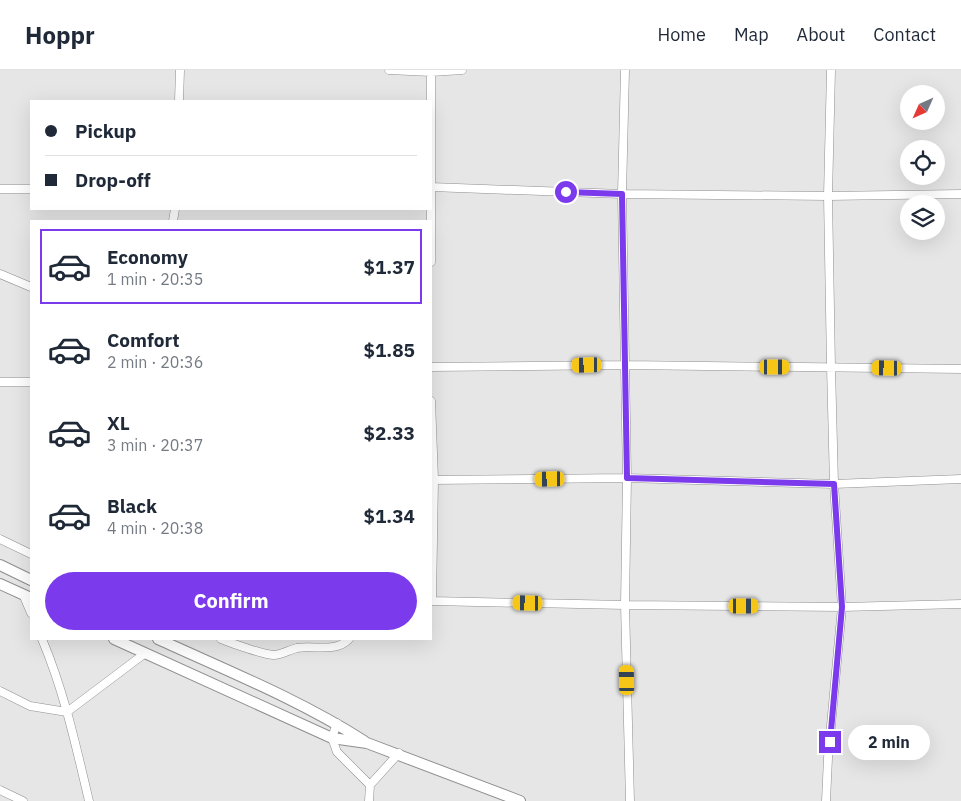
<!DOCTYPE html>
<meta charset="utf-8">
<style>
:root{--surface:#fff;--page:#f6f6f7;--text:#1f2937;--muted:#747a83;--line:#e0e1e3;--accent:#7c3aed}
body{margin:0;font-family:"IBM Plex Sans",sans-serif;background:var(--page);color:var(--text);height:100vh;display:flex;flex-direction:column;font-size:19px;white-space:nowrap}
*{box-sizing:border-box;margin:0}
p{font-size:16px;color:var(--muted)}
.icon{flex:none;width:28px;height:28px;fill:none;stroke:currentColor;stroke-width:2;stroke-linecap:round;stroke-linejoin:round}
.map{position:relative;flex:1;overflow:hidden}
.details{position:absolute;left:30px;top:150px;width:402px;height:420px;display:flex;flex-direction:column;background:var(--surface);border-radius:0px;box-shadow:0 5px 20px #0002}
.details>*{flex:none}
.banner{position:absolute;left:30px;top:30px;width:402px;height:110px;border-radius:0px;box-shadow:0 5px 20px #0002;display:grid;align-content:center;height:110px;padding:0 15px;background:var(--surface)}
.needle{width:32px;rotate:225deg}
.fabs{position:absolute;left:900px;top:15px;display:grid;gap:10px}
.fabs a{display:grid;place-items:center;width:45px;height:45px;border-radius:50%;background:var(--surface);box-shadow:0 5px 20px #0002;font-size:25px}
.end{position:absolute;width:22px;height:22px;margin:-11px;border:6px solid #7c3aed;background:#fff;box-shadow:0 0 0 2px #fff}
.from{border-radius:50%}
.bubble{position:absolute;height:35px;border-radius:18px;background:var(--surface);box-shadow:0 5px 20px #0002;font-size:16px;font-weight:700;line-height:35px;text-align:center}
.car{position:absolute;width:15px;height:30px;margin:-15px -8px;border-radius:6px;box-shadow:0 0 4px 1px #0007;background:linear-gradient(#f5c518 24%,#345 0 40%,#f5c518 0 76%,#345 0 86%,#f5c518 0)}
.banner b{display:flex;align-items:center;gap:18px;height:48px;font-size:19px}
.banner b+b{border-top:1px solid var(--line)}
.banner i{width:12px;height:12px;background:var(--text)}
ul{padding:9px 0 0;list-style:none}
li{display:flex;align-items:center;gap:15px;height:75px;margin:0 10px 8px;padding:0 5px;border:2px solid transparent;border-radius:0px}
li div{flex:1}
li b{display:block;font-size:19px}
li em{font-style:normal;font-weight:700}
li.active{border-color:var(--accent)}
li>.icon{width:45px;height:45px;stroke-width:1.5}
.action{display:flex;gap:10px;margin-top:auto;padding:10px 15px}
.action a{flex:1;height:58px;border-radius:30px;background:var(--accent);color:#fff;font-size:20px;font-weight:700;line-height:58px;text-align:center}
header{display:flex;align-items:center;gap:30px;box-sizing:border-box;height:70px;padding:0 25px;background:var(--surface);border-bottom:1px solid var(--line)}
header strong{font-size:24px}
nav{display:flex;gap:28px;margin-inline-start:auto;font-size:18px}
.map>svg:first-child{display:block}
</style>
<header>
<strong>Hoppr</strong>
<nav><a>Home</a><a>Map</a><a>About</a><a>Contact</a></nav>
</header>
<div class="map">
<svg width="961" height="731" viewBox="0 0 961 731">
<rect width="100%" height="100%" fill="#e6e6e7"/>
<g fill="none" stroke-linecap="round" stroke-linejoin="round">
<g stroke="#8f8f90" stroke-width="9">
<path id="street" d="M389,0L431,2L462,0
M625,0L622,124L627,408L625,535L630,731
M179,31L180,0
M431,117L622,124L828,126L961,124
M0,119H31
M173,151L175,139
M431,192V0
M0,204L31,217
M431,297L626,295L961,299
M0,312H31
M431,331L434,410L432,530
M431,410L627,408L834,414L961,409
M0,469L31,484
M23,524L31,543
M431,531L625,535L842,537L961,534
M42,569C64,621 76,676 89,731
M221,569C231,573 264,585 274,585C281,585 289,580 297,578C314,575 336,583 349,569
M0,621L30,636L67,642L144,584
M337,653L332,668L337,682L370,715
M0,720L23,731
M369,731L370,715L399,683
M826,731L828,688L842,537L834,414L831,297L828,126L831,0"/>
</g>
<g stroke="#8f8f90" stroke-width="12">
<path id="secondary" d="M0,495L31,510
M0,514L31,528
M114,569L332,668L367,673L520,731
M158,569C228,601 300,630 364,671"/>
</g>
<use href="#street" stroke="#fff" stroke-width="8"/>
<use href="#secondary" stroke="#fff" stroke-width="10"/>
</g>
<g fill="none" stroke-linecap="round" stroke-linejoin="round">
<path stroke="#7c3aed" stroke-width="6" d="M566,122L622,124L627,408L834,414L842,537L830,672"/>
</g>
</svg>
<div class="fabs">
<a><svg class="needle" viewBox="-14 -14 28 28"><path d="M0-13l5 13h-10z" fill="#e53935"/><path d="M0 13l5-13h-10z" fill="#747a83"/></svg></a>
<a><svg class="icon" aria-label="locate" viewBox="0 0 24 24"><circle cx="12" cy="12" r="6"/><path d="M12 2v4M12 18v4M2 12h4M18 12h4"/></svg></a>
<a><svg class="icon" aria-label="layers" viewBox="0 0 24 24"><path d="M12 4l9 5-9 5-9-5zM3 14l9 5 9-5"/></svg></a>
</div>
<i class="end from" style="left:566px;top:122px"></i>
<i class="end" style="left:830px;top:672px"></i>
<div class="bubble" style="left:848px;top:655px;width:82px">2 min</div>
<i class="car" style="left:587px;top:295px;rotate:269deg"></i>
<i class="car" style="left:775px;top:297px;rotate:90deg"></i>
<i class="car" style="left:887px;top:298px;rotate:271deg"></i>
<i class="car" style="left:550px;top:409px;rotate:269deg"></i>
<i class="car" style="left:528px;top:533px;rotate:271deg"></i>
<i class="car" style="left:744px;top:536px;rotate:90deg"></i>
<i class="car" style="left:627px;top:610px;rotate:359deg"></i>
<div class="banner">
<b><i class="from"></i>Pickup</b>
<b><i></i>Drop-off</b>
</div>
<section class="details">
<ul>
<li class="active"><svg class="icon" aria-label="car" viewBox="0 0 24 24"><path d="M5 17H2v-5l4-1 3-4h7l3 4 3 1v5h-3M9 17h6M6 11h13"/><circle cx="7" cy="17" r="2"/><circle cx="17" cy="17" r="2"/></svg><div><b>Economy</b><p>1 min · 20:35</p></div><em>$1.37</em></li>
<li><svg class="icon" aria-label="car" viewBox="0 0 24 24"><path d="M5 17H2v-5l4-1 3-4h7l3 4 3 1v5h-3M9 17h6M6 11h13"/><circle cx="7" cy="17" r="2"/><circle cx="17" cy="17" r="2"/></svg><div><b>Comfort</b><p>2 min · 20:36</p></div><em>$1.85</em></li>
<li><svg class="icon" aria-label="car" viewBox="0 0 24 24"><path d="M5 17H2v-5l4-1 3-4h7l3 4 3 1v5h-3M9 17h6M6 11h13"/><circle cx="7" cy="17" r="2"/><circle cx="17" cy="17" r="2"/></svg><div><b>XL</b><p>3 min · 20:37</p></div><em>$2.33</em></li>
<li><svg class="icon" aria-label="car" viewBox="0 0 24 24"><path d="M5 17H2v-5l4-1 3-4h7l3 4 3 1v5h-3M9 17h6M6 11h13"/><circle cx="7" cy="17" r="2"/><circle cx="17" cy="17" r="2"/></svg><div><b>Black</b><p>4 min · 20:38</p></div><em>$1.34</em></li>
</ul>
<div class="action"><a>Confirm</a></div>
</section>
</div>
